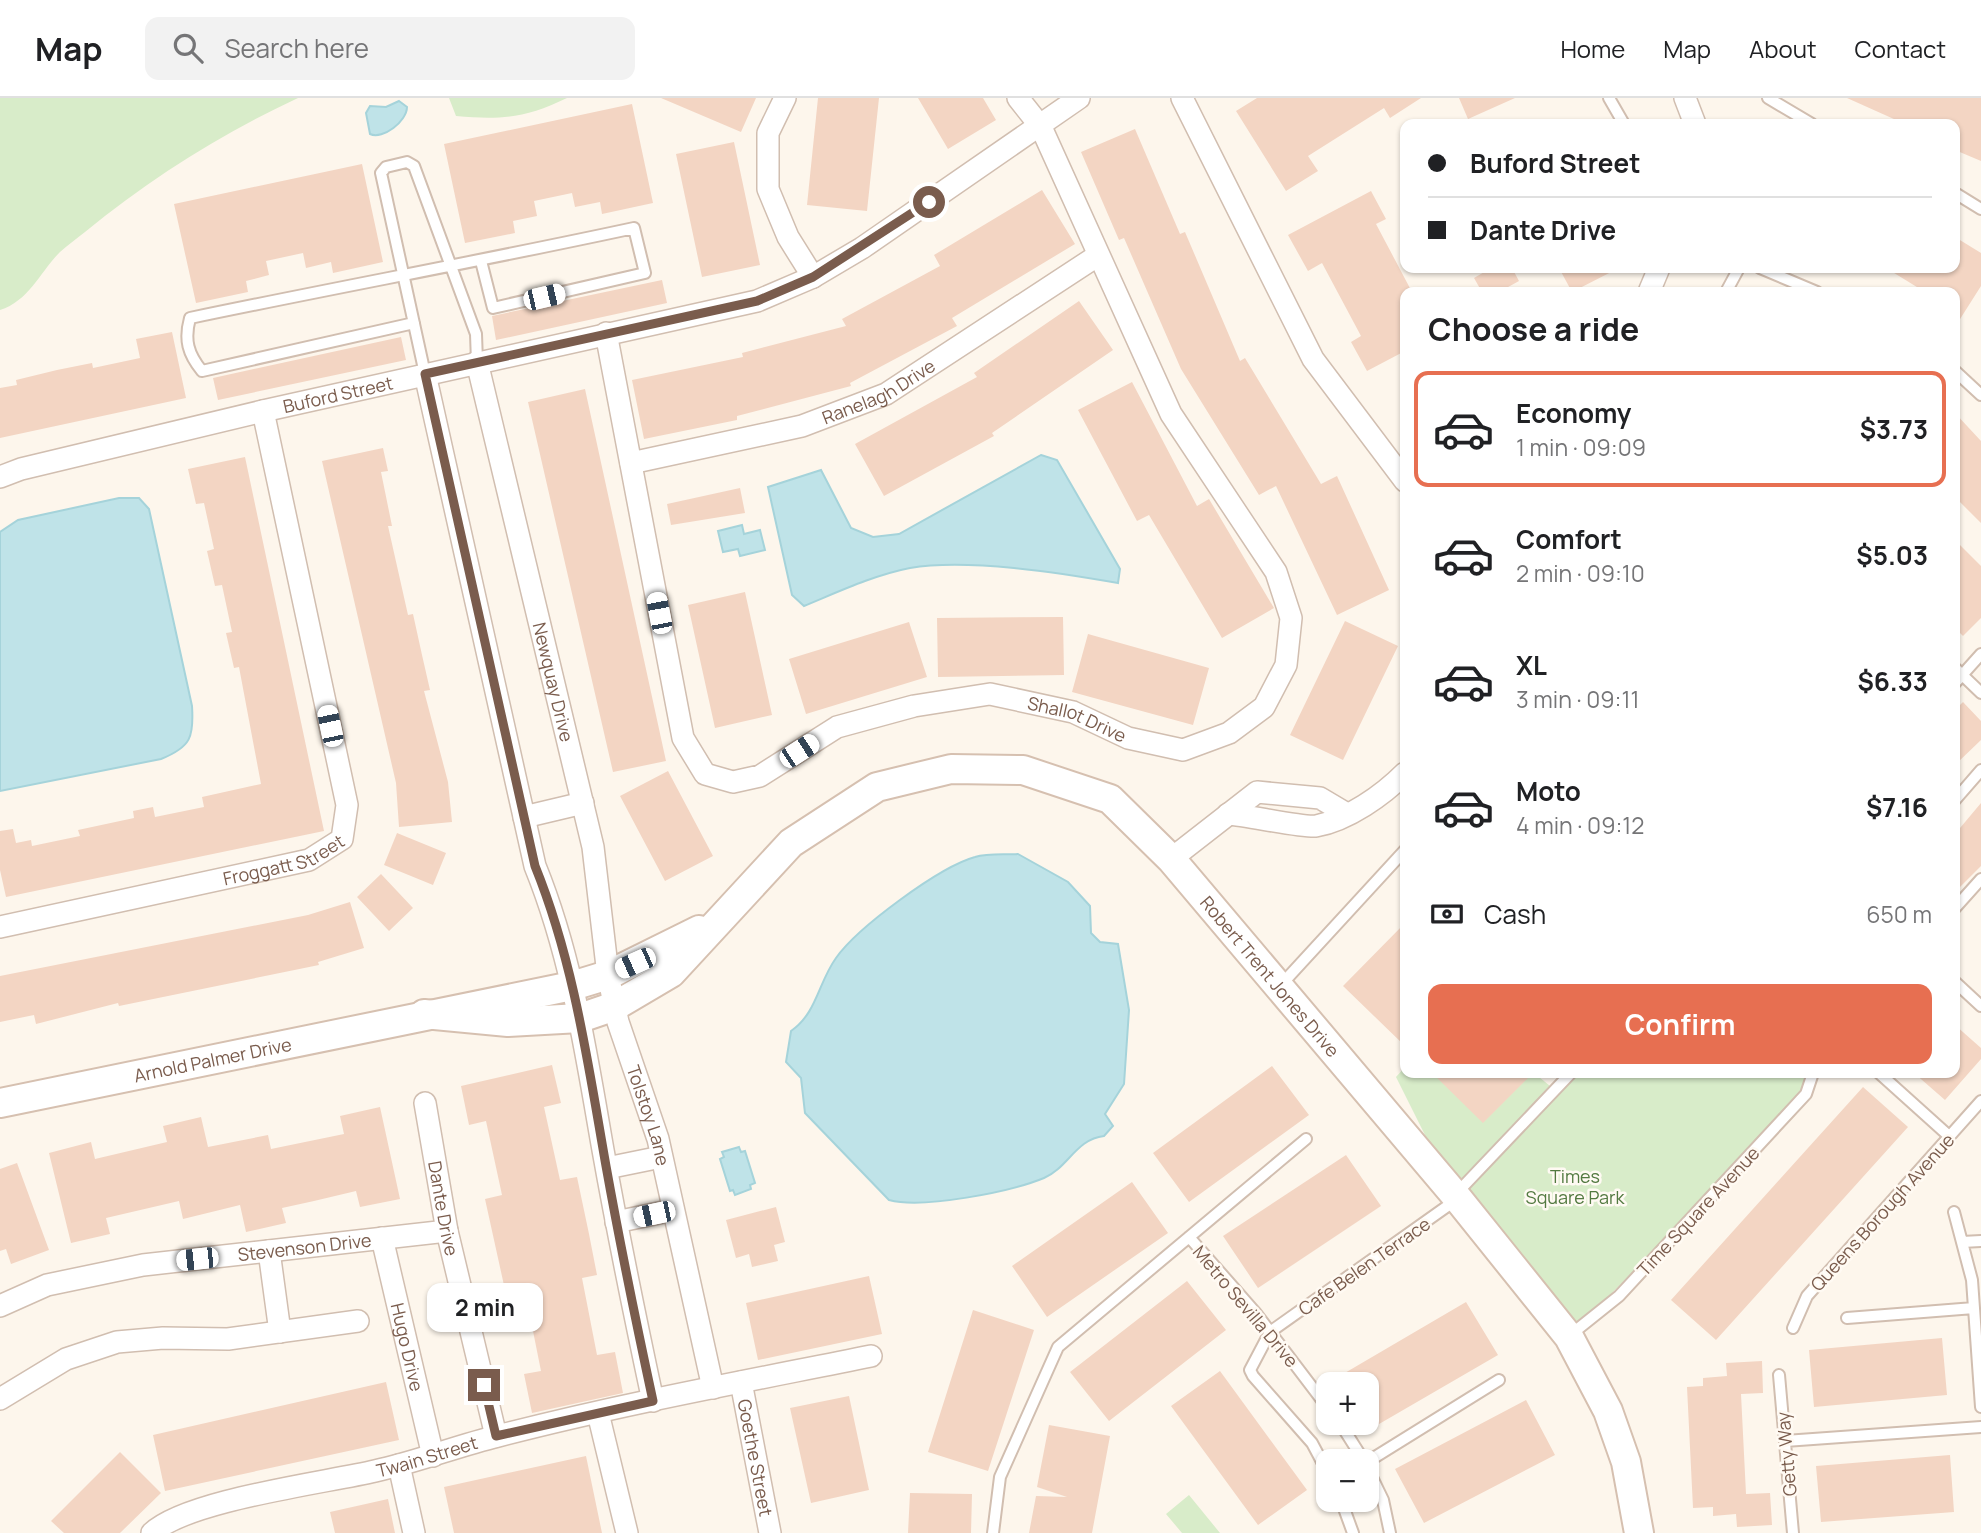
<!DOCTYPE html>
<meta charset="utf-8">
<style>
:root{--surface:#fff;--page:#f2f2f2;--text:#202124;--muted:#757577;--line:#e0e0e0;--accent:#e76f51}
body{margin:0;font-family:Manrope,sans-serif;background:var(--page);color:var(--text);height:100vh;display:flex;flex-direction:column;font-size:26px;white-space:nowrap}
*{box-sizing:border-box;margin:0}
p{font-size:23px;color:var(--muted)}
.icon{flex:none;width:38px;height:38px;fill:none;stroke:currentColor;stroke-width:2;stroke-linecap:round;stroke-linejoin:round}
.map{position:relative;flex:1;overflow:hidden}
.sheet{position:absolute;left:1400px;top:189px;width:560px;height:791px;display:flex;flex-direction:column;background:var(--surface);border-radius:14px;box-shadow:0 2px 5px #0004}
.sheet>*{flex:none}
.top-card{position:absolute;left:1400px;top:21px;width:560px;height:154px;border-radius:14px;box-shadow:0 2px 5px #0004;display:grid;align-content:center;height:154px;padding:0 28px;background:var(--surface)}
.fabs{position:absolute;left:1316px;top:1274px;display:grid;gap:14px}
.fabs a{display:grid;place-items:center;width:63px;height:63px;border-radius:14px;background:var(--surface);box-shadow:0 2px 5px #0004;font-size:35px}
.end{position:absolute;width:32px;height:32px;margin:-16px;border:9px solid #7a5c4d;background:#fff;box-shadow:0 0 0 4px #fff}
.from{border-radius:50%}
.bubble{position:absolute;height:49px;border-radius:14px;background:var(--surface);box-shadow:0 2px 5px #0004;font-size:23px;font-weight:700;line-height:49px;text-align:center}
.car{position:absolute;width:21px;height:42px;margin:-21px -10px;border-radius:9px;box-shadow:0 0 5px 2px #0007;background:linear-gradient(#fff 24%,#345 0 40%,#fff 0 76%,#345 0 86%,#fff 0)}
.top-card b{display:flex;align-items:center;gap:24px;height:66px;font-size:26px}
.top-card b+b{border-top:2px solid var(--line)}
.top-card i{width:18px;height:18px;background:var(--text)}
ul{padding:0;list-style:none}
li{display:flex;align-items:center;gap:21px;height:116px;margin:0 14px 10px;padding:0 14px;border:4px solid transparent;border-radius:14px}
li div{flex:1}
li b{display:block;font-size:26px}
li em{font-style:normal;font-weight:700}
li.selected{border-color:var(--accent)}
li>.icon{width:63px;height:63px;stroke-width:1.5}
h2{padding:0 28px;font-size:32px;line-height:84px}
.pay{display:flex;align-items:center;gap:18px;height:77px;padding:0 28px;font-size:26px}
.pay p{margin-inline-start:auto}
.action{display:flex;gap:14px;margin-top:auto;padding:14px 28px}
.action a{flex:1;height:80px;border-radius:14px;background:var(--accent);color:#fff;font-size:28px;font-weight:700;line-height:80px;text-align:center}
header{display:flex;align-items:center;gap:42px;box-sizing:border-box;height:98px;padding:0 35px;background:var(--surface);border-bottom:2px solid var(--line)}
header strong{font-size:33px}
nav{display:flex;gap:38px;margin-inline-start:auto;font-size:24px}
.search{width:490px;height:63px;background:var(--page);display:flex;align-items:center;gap:18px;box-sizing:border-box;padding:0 24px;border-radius:14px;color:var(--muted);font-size:26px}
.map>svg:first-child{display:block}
</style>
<header>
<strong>Map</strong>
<div class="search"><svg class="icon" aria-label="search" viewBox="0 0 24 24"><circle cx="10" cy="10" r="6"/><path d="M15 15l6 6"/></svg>Search here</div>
<nav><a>Home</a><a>Map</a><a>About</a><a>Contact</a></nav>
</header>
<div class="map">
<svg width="1981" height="1435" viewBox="0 0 1981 1435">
<rect width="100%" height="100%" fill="#fdf6ec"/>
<path fill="#d8ecc9" d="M0,0H298C221,36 151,80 85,134C77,140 68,147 60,154C40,174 29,203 0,212Z
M449,0H567C526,20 501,22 456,18Z
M1405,969V975H1534L1555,992L1571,975H1808L1806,996L1569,1239L1455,1097L1396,979Z
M1189,1397L1220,1435H1182L1166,1416Z"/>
<path fill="#bfe3e8" stroke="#a5d3da" stroke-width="2" d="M399,3L407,9C407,23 383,42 370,36L366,15L370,8L386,9Z
M1041,357L1057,362L1120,471L1118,485C1061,475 967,460 910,470C874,477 838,494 804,508L792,497L768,389L821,372L851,430L873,439L899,436Z
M119,400H139L149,411L192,608C194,639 191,649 161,661L0,693V434L18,422Z
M742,427L744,436L760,432L765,452L740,458L738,451L723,454L718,433Z
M1018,756L1068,784L1090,808L1091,835L1100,844L1118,846L1129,912L1124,986L1105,1016L1113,1028L1104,1038C1076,1041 1068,1070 1044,1080C1010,1094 923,1111 889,1102L805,1015L801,980L786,964L791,933C817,915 818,885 836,860C857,830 939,769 975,759C988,755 1004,757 1018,756Z
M739,1049L741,1054L745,1053L755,1085L750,1087L751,1091L735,1097L733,1092L730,1093L720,1061L724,1059L722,1054Z"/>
<path fill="#f3d5c3" d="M661,0H756L741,34Z
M818,0H879L867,113L807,107Z
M918,0H983L996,22L948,51Z
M1257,0H1421L1390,20L1384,10L1308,58L1318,73L1286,93L1236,13Z
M1459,0H1515L1468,21Z
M1847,0H1981V63L1955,52V26H1905Z
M632,6L653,105L602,116L600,104L575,109L572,95L534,103L537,118L513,123L515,135L465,145L444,46Z
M1135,31L1180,136L1185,134L1240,263L1245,260L1321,386L1337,378L1389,492L1337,517L1276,388L1259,397L1181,271L1124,140L1119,142L1081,54Z
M734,44L760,167L702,179L676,56Z
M362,66L383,164L333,175L331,164L306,170L303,155L266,163L269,177L246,183L248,194L196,205L174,106Z
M1042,92L1075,146L952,220L957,228L850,285L851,288L737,318V322L644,341L632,282L743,259L742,255L846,228L842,221L940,168L934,157Z
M1371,93L1386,121L1376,126L1412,194H1405V253L1367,273L1351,244L1361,238L1322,165L1308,173L1288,137Z
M1955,139L1981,155V188L1955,229V194H1925L1886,170H1955Z
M1491,170H1512L1519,183L1499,194H1482L1474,180Z
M1559,170H1619L1572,194Z
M662,182L667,205L496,242L492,218Z
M1079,203L1113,252L992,335L994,338L884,398L855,346L977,279L974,275Z
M172,234L186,300L0,340V290L17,287L16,282L57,272L92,265L93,270L140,260L136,241Z
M401,239L406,262L218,302L213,280Z
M1132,284L1197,408L1209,401L1274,510L1222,540L1149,417L1137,423L1078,312Z
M585,291L666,663L613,674L528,304Z
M1955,315L1981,343V425L1955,399Z
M383,350L388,373L381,374L392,428H388L408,517L413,516L422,557L430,592L424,593L448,684L452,724L399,729L396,685L322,363Z
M245,359L324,733L6,799L0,772V733L13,731L16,745L31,742L32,748L80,738L78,732L134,720L133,713L153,709L155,719L204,709L202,699L261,686L239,569L234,570L226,535L232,534L222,487L215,488L207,453L214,451L204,405L196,406L188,371Z
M740,390L745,415L671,427L667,406Z
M1955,442L1981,468V520L1963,538L1955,530Z
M745,494L772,617L715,630L688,507Z
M1063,519L1064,577L938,579L937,520Z
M1345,523L1398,548L1343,662L1290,637Z
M909,524L927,579L806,616L789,561Z
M1088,536L1209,570L1193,627L1072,594Z
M1963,604L1981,623V642L1955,667V612Z
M668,673L713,758L665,783L620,698Z
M1981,705V768L1955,794V736Z
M397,735L446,755L433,787L384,767Z
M381,776L413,810L389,833L357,799Z
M350,804L364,850L318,864L319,867L119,908L118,905L36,926L34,917L0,924V878L308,817Z
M1405,825V948L1343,888Z
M1955,927L1981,950V961L1945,1002L1914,975H1955Z
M552,967L561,1005L544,1009L560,1082L577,1079L589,1136L597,1177L582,1180L597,1257L615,1254L623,1295L532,1315L524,1276L541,1273L526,1198L507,1201L485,1101L502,1097L486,1023L469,1027L461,988Z
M1272,968L1309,1017L1189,1104L1153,1055Z
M1432,975H1533L1483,1025Z
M1863,989L1908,1029L1716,1242L1671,1202Z
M380,1009L400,1101L360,1109L356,1093L314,1103L282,1110L286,1125L246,1134L240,1107L183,1121L179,1103L106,1120L110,1136L71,1145L49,1055L91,1044L95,1061L167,1044L163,1028L201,1019L208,1049L268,1037L271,1051L344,1036L340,1018Z
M1346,1057L1381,1108L1258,1190L1223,1138Z
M17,1065L49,1152L11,1166L6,1151L0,1153V1071Z
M1132,1084L1168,1135L1047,1219L1012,1168Z
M776,1109L785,1144L774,1147L778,1163L752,1169L749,1156L736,1160L726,1122Z
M869,1178L882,1236L758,1262L746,1205Z
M1187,1183L1226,1232L1109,1323L1070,1274Z
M1466,1204L1498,1257L1367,1333V1286H1326Z
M973,1212L1034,1232L988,1373L928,1354Z
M1942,1240L1947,1297L1814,1309L1809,1252Z
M1762,1263L1763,1295L1741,1296L1746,1396L1770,1395L1772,1427L1737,1429L1736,1416L1713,1418V1409L1693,1410L1687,1289L1703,1288V1280L1727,1278L1726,1265Z
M1220,1273L1307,1392L1258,1427L1171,1308Z
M386,1284L399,1342L165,1393L153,1337Z
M849,1298L869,1392L811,1405L790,1310Z
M1526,1302L1555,1357L1424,1425L1395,1371Z
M1049,1327L1110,1338L1092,1435H1029L1036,1398L1067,1399L1037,1389Z
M120,1354L161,1395L120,1435H64L51,1423Z
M1950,1357L1954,1414L1821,1424L1816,1368Z
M586,1358L602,1435H454L444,1389Z
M910,1395L972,1396L971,1435H908Z
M388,1401L395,1435H335L330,1414Z"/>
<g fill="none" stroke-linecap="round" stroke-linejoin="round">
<g stroke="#d1beb0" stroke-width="14">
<path id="lane" d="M1609,0L1624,26
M1768,0L1812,26
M1955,95L1981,111
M1760,170L1817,194
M1726,194L1739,170
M414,225L202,273C188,256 184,242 190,220C338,189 486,162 634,130L645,175L493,210L481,163
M1955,273L1981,297
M425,276L381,75L386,69L407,64L414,68L476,236L477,264
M1955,570L1981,595
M1955,585L1981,556
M1955,702L1981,672
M1955,810L1981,781
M1955,884L1981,908
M1280,888L1405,752
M1879,975L1949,1038
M1455,1097L1571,975
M1954,1114L1972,1182L1981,1309
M1189,1139L1255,1214L1328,1310
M1962,1144L1981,1143
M1847,1220L1974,1210
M1793,1230L1807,1198L1981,1003
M1569,1238L1619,1198L1806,996L1813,975
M1779,1277L1793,1435
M1340,1325L1364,1363
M1785,1343L1981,1329
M1367,1364L1499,1282
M1367,1369L1383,1402L1390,1435
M1328,1375L1312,1345L1253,1278L1250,1272L1270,1234L1456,1102
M1341,1402L1353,1435
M993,1435L1000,1379L1058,1249L1306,1041"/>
</g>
<g stroke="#d1beb0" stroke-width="24">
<g id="street">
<path d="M785,0L768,35V91L788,139L813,179"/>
<path d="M1182,0L1313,261L1405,383"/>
<path d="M1685,0L1695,26"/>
<path d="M1649,194L1659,170"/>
<path id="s1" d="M606,235L683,640L705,676L733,684L760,678L837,629L914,608L990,596L1073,614L1128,640L1183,652L1229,635L1264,609L1286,567L1291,520L1276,474L1171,316L1041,29L1018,0"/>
<path id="s2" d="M477,264L593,749L608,877L618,924L658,1041L713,1290"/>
<path d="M425,276L535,768C572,859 586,955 603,1052C618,1136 635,1219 653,1303"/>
<path id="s3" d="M631,365L802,328L886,296L1097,158"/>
<path id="s4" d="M0,379L21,371L263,313L757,203L813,179L862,150L1079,0"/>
<path d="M1228,716C1246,717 1304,730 1316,728C1348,722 1383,697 1405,675"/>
<path d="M524,719L583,705"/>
<path d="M1171,761L1257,694L1320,700L1347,716"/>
<path id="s5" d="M0,829L309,762L342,741L347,707L263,313"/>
<path id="s6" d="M425,1005L447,1133L496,1338"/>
<path d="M607,1070L661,1059"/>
<path d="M616,1124L673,1112"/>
<path id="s7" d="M382,1140L433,1358"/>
<path d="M269,1153L280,1234"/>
<path id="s8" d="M0,1208L47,1187L143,1167L447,1133"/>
<path id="s9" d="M741,1284L770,1435"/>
<path d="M0,1301L66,1261L117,1244L163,1240L228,1241L358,1223"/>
<path d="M598,1315L627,1435"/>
<path d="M399,1367L414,1435"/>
<path id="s10" d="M152,1435C187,1402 324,1385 375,1373C417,1364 457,1348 498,1338C621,1306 747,1283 871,1258"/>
</g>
</g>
<g stroke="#d6c0b0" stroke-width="32">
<g id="secondary">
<path id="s11" d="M424,916L508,924L580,920L615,908L671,875L791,745L877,689L951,671L1023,672L1110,701L1171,761L1455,1097L1569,1239L1608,1313L1626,1364L1639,1435"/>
<path id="s12" d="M0,1005L572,888L608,877L699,832"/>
</g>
</g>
<use href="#lane" stroke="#fff" stroke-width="10"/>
<use href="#street" stroke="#fff" stroke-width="21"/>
<use href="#secondary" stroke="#fff" stroke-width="28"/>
</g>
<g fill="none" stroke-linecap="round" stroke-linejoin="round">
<path stroke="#7a5c4d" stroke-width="9" d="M484,1287L496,1338L653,1303C636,1224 620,1146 606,1068C588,966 574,864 535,768L425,276L757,203L813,179L929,104"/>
</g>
<g text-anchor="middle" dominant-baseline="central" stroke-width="5" stroke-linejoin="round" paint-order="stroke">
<g font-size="18" fill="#7a5c4d" stroke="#fffaf3">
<text stroke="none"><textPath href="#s3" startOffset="259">Ranelagh Drive</textPath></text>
<text stroke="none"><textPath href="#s4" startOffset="348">Buford Street</textPath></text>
<text stroke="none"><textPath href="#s2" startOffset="329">Newquay Drive</textPath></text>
<text stroke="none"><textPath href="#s1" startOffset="850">Shallot Drive</textPath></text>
<text stroke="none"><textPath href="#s5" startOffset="292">Froggatt Street</textPath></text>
<text stroke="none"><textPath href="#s11" startOffset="1017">Robert Trent Jones Drive</textPath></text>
<text stroke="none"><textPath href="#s12" startOffset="217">Arnold Palmer Drive</textPath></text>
<text stroke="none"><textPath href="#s2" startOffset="774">Tolstoy Lane</textPath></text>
<text stroke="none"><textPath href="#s6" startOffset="107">Dante Drive</textPath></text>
<text transform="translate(1698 1113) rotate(-47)">Time Square Avenue</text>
<text transform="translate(1882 1114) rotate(-48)">Queens Borough Avenue</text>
<text stroke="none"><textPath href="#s8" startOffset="312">Stevenson Drive</textPath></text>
<text transform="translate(1364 1168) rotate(-35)">Cafe Belen Terrace</text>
<text transform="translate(1246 1208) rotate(50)">Metro Sevilla Drive</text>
<text stroke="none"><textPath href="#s7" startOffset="112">Hugo Drive</textPath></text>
<text transform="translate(1786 1356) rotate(-95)">Getty Way</text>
<text stroke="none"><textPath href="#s10" startOffset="287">Twain Street</textPath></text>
<text stroke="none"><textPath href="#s9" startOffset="77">Goethe Street</textPath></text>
</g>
<g font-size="18" fill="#537a41" stroke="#fffaf3">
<text x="1575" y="1078">Times<tspan x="1575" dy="21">Square Park</tspan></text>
</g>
</g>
</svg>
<div class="fabs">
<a>+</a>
<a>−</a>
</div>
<i class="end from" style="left:929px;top:104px"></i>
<i class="end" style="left:484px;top:1287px"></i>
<div class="bubble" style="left:427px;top:1185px;width:116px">2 min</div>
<i class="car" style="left:544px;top:199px;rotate:77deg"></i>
<i class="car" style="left:659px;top:515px;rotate:349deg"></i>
<i class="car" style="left:330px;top:628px;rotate:348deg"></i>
<i class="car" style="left:799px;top:653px;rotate:57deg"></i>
<i class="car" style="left:635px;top:865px;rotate:246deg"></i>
<i class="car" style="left:654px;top:1116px;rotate:258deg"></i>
<i class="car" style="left:197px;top:1161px;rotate:264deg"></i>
<div class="top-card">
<b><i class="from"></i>Buford Street</b>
<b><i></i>Dante Drive</b>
</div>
<section class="sheet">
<h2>Choose a ride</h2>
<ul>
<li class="selected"><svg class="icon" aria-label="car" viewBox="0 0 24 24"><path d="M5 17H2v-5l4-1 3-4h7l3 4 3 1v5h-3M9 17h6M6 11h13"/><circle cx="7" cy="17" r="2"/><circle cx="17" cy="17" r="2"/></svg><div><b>Economy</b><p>1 min · 09:09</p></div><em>$3.73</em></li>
<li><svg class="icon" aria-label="car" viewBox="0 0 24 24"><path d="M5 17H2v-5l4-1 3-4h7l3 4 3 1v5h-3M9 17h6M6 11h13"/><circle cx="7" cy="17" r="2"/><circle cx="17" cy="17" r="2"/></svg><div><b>Comfort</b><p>2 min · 09:10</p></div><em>$5.03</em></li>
<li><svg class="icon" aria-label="car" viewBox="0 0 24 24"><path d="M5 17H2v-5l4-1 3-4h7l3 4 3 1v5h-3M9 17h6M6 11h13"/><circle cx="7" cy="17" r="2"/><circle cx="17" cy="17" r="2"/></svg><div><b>XL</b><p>3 min · 09:11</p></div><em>$6.33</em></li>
<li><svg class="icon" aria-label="car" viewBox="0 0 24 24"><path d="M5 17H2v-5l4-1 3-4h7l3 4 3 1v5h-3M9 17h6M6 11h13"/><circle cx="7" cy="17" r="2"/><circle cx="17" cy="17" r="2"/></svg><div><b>Moto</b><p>4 min · 09:12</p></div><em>$7.16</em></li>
</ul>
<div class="pay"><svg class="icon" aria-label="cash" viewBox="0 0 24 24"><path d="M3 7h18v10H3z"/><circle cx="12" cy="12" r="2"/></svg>Cash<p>650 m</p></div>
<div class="action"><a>Confirm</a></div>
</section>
</div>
